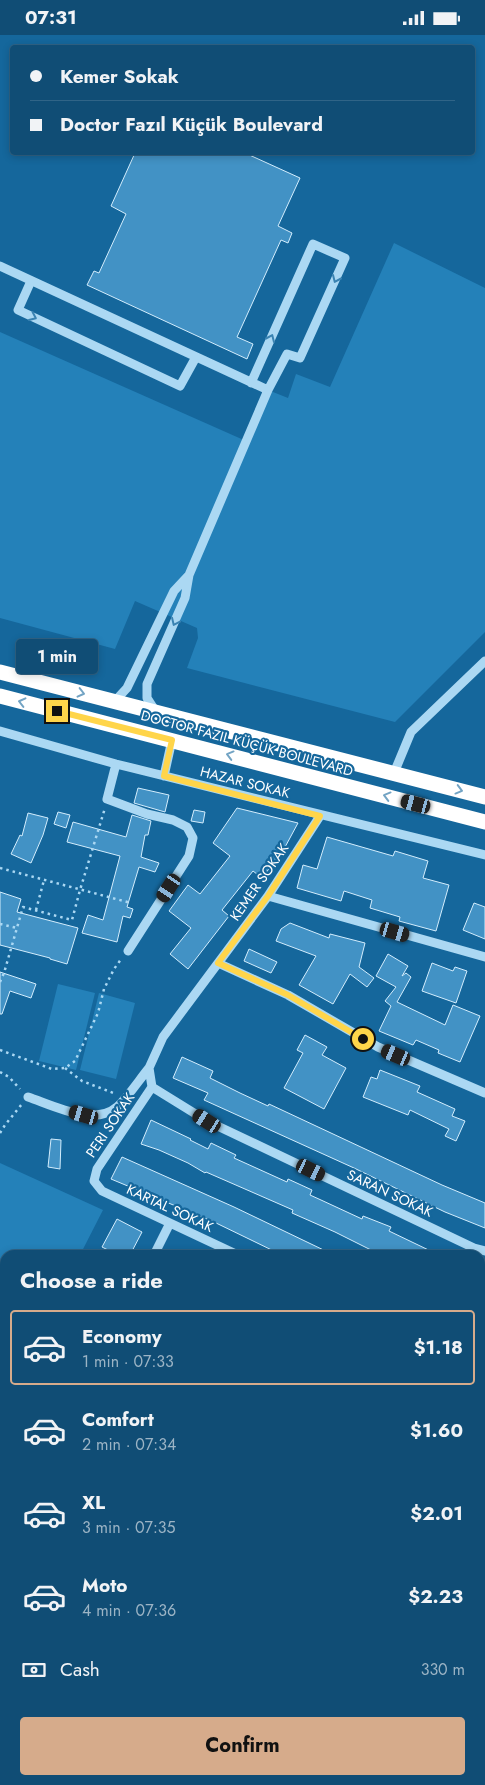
<!DOCTYPE html>
<meta charset="utf-8">
<style>
:root{--surface:#104d75;--page:#1e577d;--text:#f1f3f6;--muted:#9cb4c5;--line:#306487;--accent:#d6ab8b}
body{margin:0;font-family:Jost,sans-serif;background:var(--page);color:var(--text);height:100vh;display:flex;flex-direction:column;font-size:19px;white-space:nowrap}
*{box-sizing:border-box;margin:0}
p{font-size:16px;color:var(--muted)}
.icon{flex:none;width:28px;height:28px;fill:none;stroke:currentColor;stroke-width:2;stroke-linecap:round;stroke-linejoin:round}
.map{position:relative;flex:1;overflow:hidden}
.side{position:absolute;left:0px;top:1215px;width:485px;height:535px;display:flex;flex-direction:column;background:var(--surface);border-radius:15px 15px 0 0;box-shadow:0 2px 8px #0003,0 0 0 1px var(--line)}
.side>*{flex:none}
.top-card{position:absolute;left:10px;top:10px;width:465px;height:110px;border-radius:5px;box-shadow:0 2px 8px #0003,0 0 0 1px var(--line);display:grid;align-content:center;height:110px;padding:0 20px;background:var(--surface)}
.end{position:absolute;width:22px;height:22px;margin:-11px;border:6px solid #ffd54a;background:#111;box-shadow:0 0 0 2px #111}
.from{border-radius:50%}
.bubble{position:absolute;height:35px;border-radius:5px;background:var(--surface);box-shadow:0 2px 8px #0003,0 0 0 1px var(--line);font-size:16px;font-weight:700;line-height:35px;text-align:center}
.car{position:absolute;width:15px;height:30px;margin:-15px -8px;border-radius:6px;box-shadow:0 0 4px 1px #0007;background:linear-gradient(#222 24%,#8ab4d8 0 40%,#222 0 76%,#8ab4d8 0 86%,#222 0)}
.top-card b{display:flex;align-items:center;gap:18px;height:48px;font-size:19px}
.top-card b+b{border-top:1px solid var(--line)}
.top-card i{width:12px;height:12px;background:var(--text)}
ul{padding:0;list-style:none}
li{display:flex;align-items:center;gap:15px;height:75px;margin:0 10px 8px;padding:0 10px;border:2px solid transparent;border-radius:5px}
li div{flex:1}
li b{display:block;font-size:19px}
li em{font-style:normal;font-weight:700}
li.on{border-color:var(--accent)}
li>.icon{width:45px;height:45px;stroke-width:1.5}
h2{padding:0 20px;font-size:22px;line-height:60px}
.pay{display:flex;align-items:center;gap:12px;height:55px;padding:0 20px;font-size:19px}
.pay p{margin-inline-start:auto}
.button{display:flex;gap:10px;margin-top:auto;padding:10px 20px}
.button a{flex:1;height:58px;border-radius:5px;background:var(--accent);color:#111;font-size:20px;font-weight:700;line-height:58px;text-align:center}
.status{display:flex;justify-content:space-between;align-items:center;height:35px;padding:0 25px;background:var(--surface);direction:ltr}
.status svg{height:14px;fill:currentColor}
.map>svg:first-child{display:block}
</style>
<div class="status"><b>07:31</b><svg viewBox="0 0 49 12"><path d="M0 12V9h3v3zM5 12V6h3v6zM10 12V3h3v9zM15 12V0h3v12zM26 1h20v11H26zM47 4h2v5h-2z"/></svg></div>
<div class="map">
<svg width="485" height="1750" viewBox="0 0 485 1750">
<rect width="100%" height="100%" fill="#15679c"/>
<path fill="#2481b9" d="M394,208L485,253V597L395,687L187,633L198,603L197,593L135,566L115,614L0,583V297L246,406L268,355L288,363L296,339L330,352Z
M58,949L95,958L76,1035L39,1026Z
M99,958L135,968L116,1044L80,1035Z
M0,1128L103,1175L80,1220H5V1601H0Z
M480,1327H485V1350L480,1360Z
M480,1508L485,1510V1712L480,1711Z"/>
<g fill="none" stroke-linecap="round" stroke-linejoin="round">
<path stroke="#4a82a7" stroke-width="24" d="M0,1503L5,1502
M480,1681H485"/>
</g>
<path fill="#4292c5" stroke="#d3edfd" d="M135,118H245L300,143L278,191L292,198L288,208L281,205L237,302L253,309L247,324L87,250L94,236L99,238L126,179L111,171Z
M138,753L169,760L165,777L134,768Z
M237,773L298,788L284,814L262,843L253,836L222,875L229,881L188,934L170,919L191,893L169,876L188,850L200,859L230,821L213,808Z
M194,775L205,777L203,788L191,786Z
M58,777L70,780L66,793L54,789Z
M28,778L48,783L43,800L31,828L11,819L20,800L22,801Z
M132,780L151,786L148,800H145L141,822L159,828L155,837L139,832L127,872L133,874L130,883L123,881L117,907L82,898L88,880L103,885L120,821L67,807L73,787L126,802Z
M327,802L393,821L395,816L428,826L423,843L449,850L436,896L399,886L400,882L370,873L372,865L344,856L341,866L297,853L303,830L317,834Z
M0,857L21,864L17,877L78,893L67,929L50,924V923L0,910Z
M474,868L485,872V904L463,895Z
M290,888L329,903L330,899L365,908L359,932L374,943L367,952L350,939L333,969L299,950L316,921L276,906L281,894Z
M249,914L277,927L271,938L244,926Z
M388,919L408,931L402,941L406,938L411,942L397,967L445,990L453,970L480,981L460,1027L438,1018L439,1015L416,1005L413,1010L379,996L391,971L385,966L396,952L376,941Z
M432,928L453,936L455,932L467,936L456,968L422,956Z
M0,937L36,949L31,963L10,956L2,979H0Z
M305,1000L327,1012L322,1020L346,1033L324,1074L284,1053L303,1018L297,1015Z
M182,1022L213,1036L210,1043L240,1058L268,1071L269,1069L442,1150L485,1168V1193L445,1177L354,1133L204,1065L208,1058L173,1043Z
M380,1035L420,1051L417,1057L455,1074L452,1081L465,1086L456,1106L445,1101L449,1094L410,1075L408,1080L363,1062L371,1042L377,1044Z
M151,1085L191,1104L190,1105L208,1114L211,1108L236,1120L234,1123L287,1147L288,1144L312,1155L310,1160L321,1165L362,1184L363,1181L391,1192L389,1196L439,1220H381L335,1197L292,1178L293,1175L206,1137L205,1138L188,1128L159,1115L141,1109Z
M51,1104L61,1105L60,1134L48,1132Z
M122,1122L234,1172L334,1220H282L214,1187L111,1144Z
M117,1184L142,1197L130,1220H118L102,1212Z"/>
<g fill="none" stroke-linecap="round" stroke-linejoin="round">
<path stroke="#abd8f3" stroke-width="2.5" stroke-dasharray="2.5 4" stroke-linecap="butt" d="M0,833L131,868
M36,875L44,845
M0,889L17,893
M0,947L4,938L23,872L72,885L80,855L105,773
M0,1015L52,1034L65,1033L75,1026L98,978L104,954L114,934L122,923
M65,1033L82,1046L116,1059
M0,1037L9,1042L20,1054
M0,1098L5,1090L22,1069
M0,1489L5,1486
M0,1517L5,1515
M0,1616L5,1615
M480,1668H485
M480,1689L485,1688
M248,1745L251,1750"/>
<path stroke="#abd8f3" stroke-width="9" d="M0,231L268,355L189,540L185,563L147,649V663L156,677
M31,246L18,275L180,351L196,322
M251,348L313,209L345,223L300,323L287,319L268,355
M115,666L127,653L174,556L188,541
M0,696L116,729L485,820
M116,729L107,764L147,779L173,785L187,792L193,803L189,821L128,916
M394,738L411,697L485,626
M164,741L172,705
M268,861L485,922
M218,928L288,960L378,1012L485,1058
M152,1052L207,1086L474,1213L485,1216
M152,1052L149,1033L163,1002L268,861L320,781
M152,1052L97,1134L94,1146L102,1156L238,1220
M28,1062C52,1070 94,1092 117,1072C129,1061 139,1045 149,1033
M154,1220L170,1188
M480,1302L485,1304"/>
<path stroke="#fff" stroke-width="15" d="M0,637L485,762
M0,661L485,787"/>
</g>
<defs><path id="oneway-chevron" d="M-2-3.5L2.5 0L-2 3.5" fill="none" stroke-width="1.6" stroke-linecap="round" stroke-linejoin="round" transform="scale(1.25)"/></defs>
<g stroke="#3a83b2">
<use href="#oneway-chevron" transform="translate(336 244) rotate(114)"/>
<use href="#oneway-chevron" transform="translate(33 282) rotate(25)"/>
<use href="#oneway-chevron" transform="translate(271 303) rotate(-66)"/>
<use href="#oneway-chevron" transform="translate(175 587) rotate(115)"/>
</g>
<g stroke="#73a4c4">
<use href="#oneway-chevron" transform="translate(81 658) rotate(14)"/>
<use href="#oneway-chevron" transform="translate(22 667) rotate(-166)"/>
<use href="#oneway-chevron" transform="translate(230 720) rotate(-165)"/>
<use href="#oneway-chevron" transform="translate(459 755) rotate(15)"/>
<use href="#oneway-chevron" transform="translate(387 761) rotate(-165)"/>
</g>
<g fill="none" stroke-linecap="round" stroke-linejoin="round">
<path stroke="#ffd54a" stroke-width="6" d="M57,676L172,705L164,741L320,781L268,861L218,928L288,960L363,1004"/>
</g>
<g text-anchor="middle" dominant-baseline="central" stroke-width="4.5" stroke-linejoin="round" paint-order="stroke">
<g font-size="14" fill="#fff" stroke="#15679c">
<text transform="translate(247 708) rotate(15)">DOCTOR FAZIL KÜÇÜK BOULEVARD</text>
<text transform="translate(245 747) rotate(14)">HAZAR SOKAK</text>
<text transform="translate(259 847) rotate(-55)">KEMER SOKAK</text>
<text transform="translate(110 1090) rotate(-56)">PERI SOKAK</text>
<text transform="translate(390 1158) rotate(25)">SARAN SOKAK</text>
<text transform="translate(170 1173) rotate(25)">KARTAL SOKAK</text>
</g>
</g>
</svg>
<i class="end from" style="left:363px;top:1004px"></i>
<i class="end" style="left:57px;top:676px"></i>
<div class="bubble" style="left:16px;top:604px;width:82px">1 min</div>
<i class="car" style="left:416px;top:769px;rotate:285deg"></i>
<i class="car" style="left:169px;top:853px;rotate:213deg"></i>
<i class="car" style="left:395px;top:897px;rotate:106deg"></i>
<i class="car" style="left:396px;top:1020px;rotate:293deg"></i>
<i class="car" style="left:84px;top:1080px;rotate:286deg"></i>
<i class="car" style="left:207px;top:1086px;rotate:302deg"></i>
<i class="car" style="left:311px;top:1135px;rotate:116deg"></i>
<div class="top-card">
<b><i class="from"></i>Kemer Sokak</b>
<b><i></i>Doctor Fazıl Küçük Boulevard</b>
</div>
<section class="side">
<h2>Choose a ride</h2>
<ul>
<li class="on"><svg class="icon" aria-label="car" viewBox="0 0 24 24"><path d="M5 17H2v-5l4-1 3-4h7l3 4 3 1v5h-3M9 17h6M6 11h13"/><circle cx="7" cy="17" r="2"/><circle cx="17" cy="17" r="2"/></svg><div><b>Economy</b><p>1 min · 07:33</p></div><em>$1.18</em></li>
<li><svg class="icon" aria-label="car" viewBox="0 0 24 24"><path d="M5 17H2v-5l4-1 3-4h7l3 4 3 1v5h-3M9 17h6M6 11h13"/><circle cx="7" cy="17" r="2"/><circle cx="17" cy="17" r="2"/></svg><div><b>Comfort</b><p>2 min · 07:34</p></div><em>$1.60</em></li>
<li><svg class="icon" aria-label="car" viewBox="0 0 24 24"><path d="M5 17H2v-5l4-1 3-4h7l3 4 3 1v5h-3M9 17h6M6 11h13"/><circle cx="7" cy="17" r="2"/><circle cx="17" cy="17" r="2"/></svg><div><b>XL</b><p>3 min · 07:35</p></div><em>$2.01</em></li>
<li><svg class="icon" aria-label="car" viewBox="0 0 24 24"><path d="M5 17H2v-5l4-1 3-4h7l3 4 3 1v5h-3M9 17h6M6 11h13"/><circle cx="7" cy="17" r="2"/><circle cx="17" cy="17" r="2"/></svg><div><b>Moto</b><p>4 min · 07:36</p></div><em>$2.23</em></li>
</ul>
<div class="pay"><svg class="icon" aria-label="cash" viewBox="0 0 24 24"><path d="M3 7h18v10H3z"/><circle cx="12" cy="12" r="2"/></svg>Cash<p>330 m</p></div>
<div class="button"><a>Confirm</a></div>
</section>
</div>
